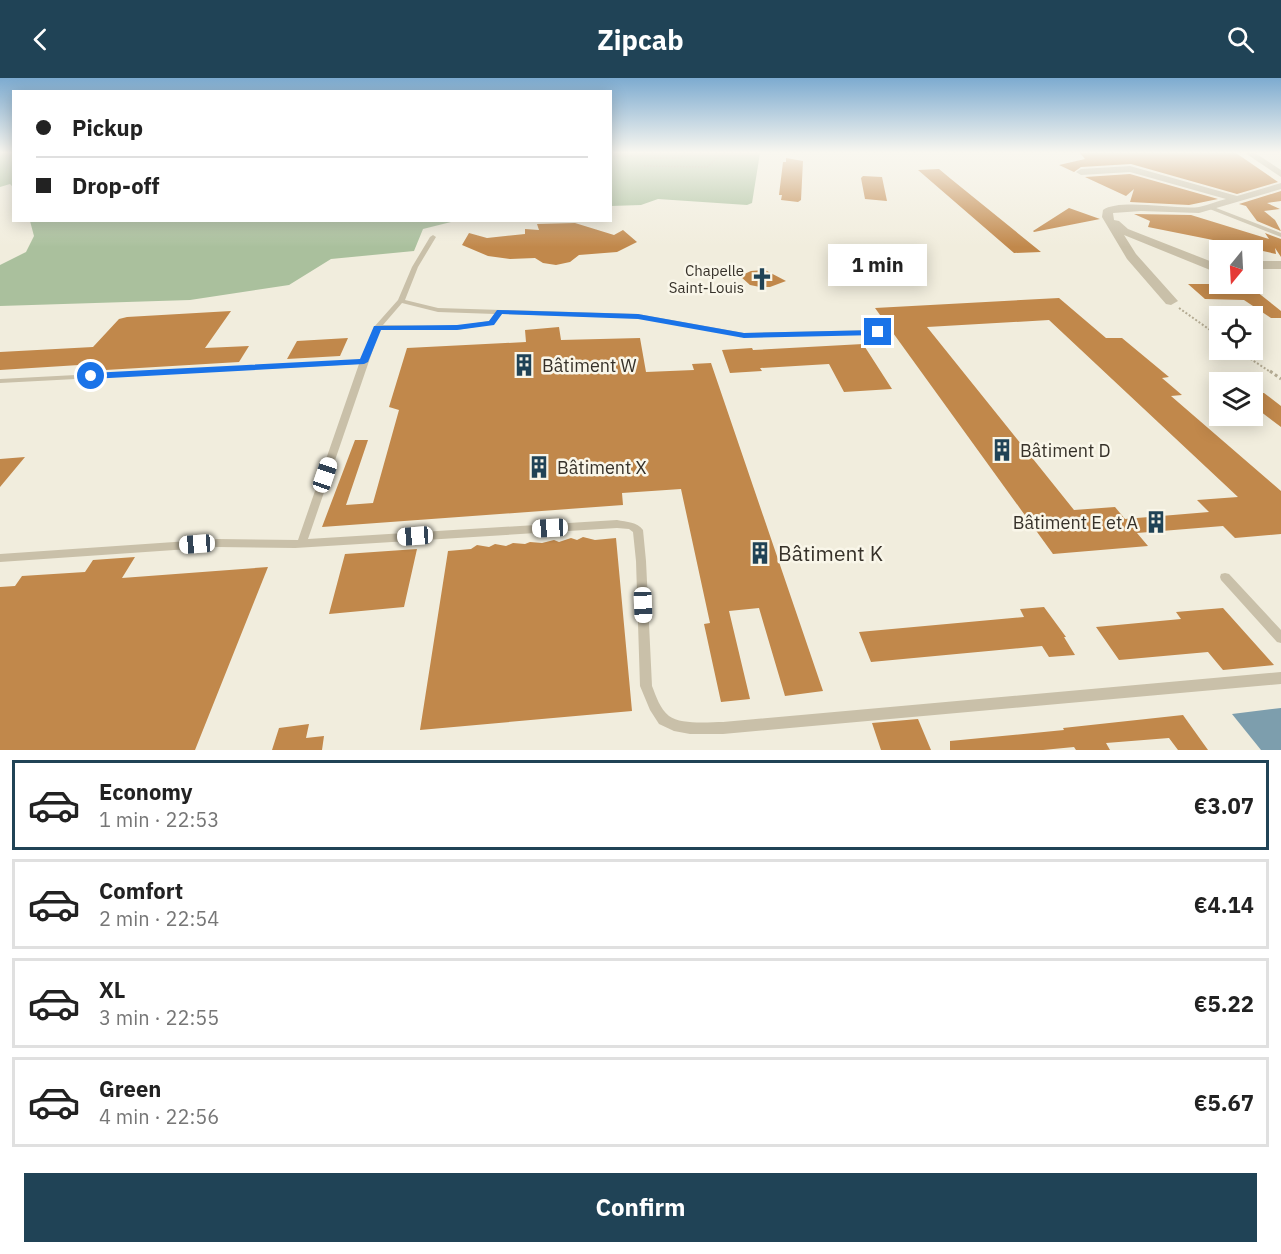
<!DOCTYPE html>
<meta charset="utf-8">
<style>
:root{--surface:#fff;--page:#f2f2f2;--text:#222;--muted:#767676;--line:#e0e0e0;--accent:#204356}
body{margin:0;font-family:"IBM Plex Sans",sans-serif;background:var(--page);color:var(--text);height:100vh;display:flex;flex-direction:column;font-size:22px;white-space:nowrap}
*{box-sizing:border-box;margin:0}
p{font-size:20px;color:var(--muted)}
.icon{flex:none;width:33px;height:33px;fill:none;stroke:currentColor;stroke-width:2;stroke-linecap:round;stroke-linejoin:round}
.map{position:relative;height:672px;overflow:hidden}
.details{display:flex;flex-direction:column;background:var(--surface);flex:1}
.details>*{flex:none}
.hud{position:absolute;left:12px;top:12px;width:600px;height:132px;border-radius:0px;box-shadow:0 3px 15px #0003;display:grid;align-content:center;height:132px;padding:0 24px;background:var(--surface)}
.needle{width:39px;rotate:198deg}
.controls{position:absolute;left:1209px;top:162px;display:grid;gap:12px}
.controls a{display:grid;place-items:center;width:54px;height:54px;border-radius:0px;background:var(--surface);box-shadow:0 3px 15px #0003;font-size:30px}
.end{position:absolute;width:27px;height:27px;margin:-14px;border:8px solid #1a73e8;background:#fff;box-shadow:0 0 0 3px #fff}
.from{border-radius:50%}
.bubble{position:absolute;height:42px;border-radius:0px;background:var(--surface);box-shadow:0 3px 15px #0003;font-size:20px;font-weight:700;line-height:42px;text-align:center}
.car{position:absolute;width:18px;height:36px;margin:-18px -9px;border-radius:8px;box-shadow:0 0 4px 2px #0007;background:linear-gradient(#fff 24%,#345 0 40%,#fff 0 76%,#345 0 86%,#fff 0)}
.hud b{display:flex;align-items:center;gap:21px;height:57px;font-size:22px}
.hud b+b{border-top:2px solid var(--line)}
.hud i{width:15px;height:15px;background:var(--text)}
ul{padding:10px 0 0;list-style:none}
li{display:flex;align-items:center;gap:18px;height:90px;margin:0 12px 9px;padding:0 12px;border:3px solid var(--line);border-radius:0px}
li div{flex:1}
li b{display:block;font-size:22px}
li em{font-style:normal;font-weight:700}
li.active{border-color:var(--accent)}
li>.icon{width:54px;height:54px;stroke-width:1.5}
.primary-button{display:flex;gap:12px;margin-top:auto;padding:12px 24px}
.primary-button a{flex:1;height:69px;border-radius:0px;background:var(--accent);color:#fff;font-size:24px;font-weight:700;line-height:69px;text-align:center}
header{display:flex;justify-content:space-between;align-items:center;height:78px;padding:0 24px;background:var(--accent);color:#fff;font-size:27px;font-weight:700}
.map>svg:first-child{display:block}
</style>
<header><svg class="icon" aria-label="back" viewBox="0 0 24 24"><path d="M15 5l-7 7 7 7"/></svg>Zipcab<svg class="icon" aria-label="search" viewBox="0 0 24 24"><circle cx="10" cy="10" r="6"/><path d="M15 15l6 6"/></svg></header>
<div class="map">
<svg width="1281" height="672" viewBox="0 0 1281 672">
<rect width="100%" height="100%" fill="#f1eddd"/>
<path fill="#aac09d" d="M0,75H13V109L10,106L0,109Z
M611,75H760L752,125L747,127L658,121L641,127L611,128Z
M30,143V142L455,143L423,151L414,173L331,181L289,207L190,222L0,228V187L26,174L34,158Z"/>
<path fill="#7d9ead" d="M1281,630V672H1261L1232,636Z"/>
<path fill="#c1884b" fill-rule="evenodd" d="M1080,75H1236L1278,104L1237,116L1131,86L1081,89L1074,94L1059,87L1085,81Z
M786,80L803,83L801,122L798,124L781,122L782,117H779L783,84H786Z
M939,91L951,101L1041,174L1014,175L918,92Z
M1130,96L1218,121L1189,127L1130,124L1134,111L1126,118L1085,99Z
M863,98L882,99L887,123L865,121L861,100Z
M1281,113V123L1267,125L1280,131L1264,133L1275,142L1281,153L1257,143L1246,128L1239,126Z
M1069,130L1100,141L1034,154L1033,153Z
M1134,136L1191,137L1269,161L1265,155L1281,161V179L1275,170L1276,176L1213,162L1230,172H1220V182L1216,183L1210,181L1213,162L1148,149L1150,143Z
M575,145L614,157L623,152L637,164L617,174L579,177L570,184L556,187L543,185L535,180L510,181L488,178L462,167L469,155L487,160L525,156V151L539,152L537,146Z
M765,192L786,203L770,209H760L750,207L740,198L751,193Z
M1188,206H1247L1281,233V240H1271L1244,222L1205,221Z
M1059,220L1106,260H1122L1169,299L1162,300L1182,317L1171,318L1281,413V456L1235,460L1223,448L1137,455L1148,468L1053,476L875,230ZM1049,242L1238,419L1197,422L1209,434L1125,441L1115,429L1074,432L927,249Z
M231,233L205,270L249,268L239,284L89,293L95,286L0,292V274L93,269L119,241L127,239Z
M559,249L561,262L640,260L646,294L694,292L692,286L711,285L823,613L785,618L759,530L729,533L750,621L721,624L704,546L710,545L681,411L622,415L623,427L322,449L355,362H368L346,427L373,425L399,332L389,329L407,270L526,264L525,252Z
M348,260L340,278L287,281L297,263Z
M863,266L892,311L844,314L829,286L760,290L762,293L730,295L722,272L752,270L753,272Z
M1252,315H1264L1281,328V349L1252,327Z
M25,379L0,409V381Z
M583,459L595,462L616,460L632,633L420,652L448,473L471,471L477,467L489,469L495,466L506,468L513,465L525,466L530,464L542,465L554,462L559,464L571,460L577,462Z
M417,471L404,529L329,536L345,476Z
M135,479L122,500L268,489L195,672H0V509L15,508L22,498L85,494L93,482Z
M1044,529L1066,559H1064L1075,577L1049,579L1042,568L871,584L859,554L1024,539L1020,531Z
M1223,530L1274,587L1223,592L1208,574L1119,582L1096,549L1181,541L1176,534Z
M1183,637L1208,672H1178L1169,660L1106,665L1110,672H1076L1074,669L1043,672H950V663L1064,652L1063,650Z
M918,641L931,672H881L872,645Z
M309,646L306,660L324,658L322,672H272L279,650Z"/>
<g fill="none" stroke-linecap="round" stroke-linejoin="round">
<path stroke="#b4ab93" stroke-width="1.5" stroke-dasharray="1.5 1.5" stroke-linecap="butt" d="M610,78H641
M651,80H679L693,75
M644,88L707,89L723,75"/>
<path stroke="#b4ab93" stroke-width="2" stroke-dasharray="2 2" stroke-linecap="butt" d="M1179,230L1220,259
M1237,272L1272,295"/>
<path stroke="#b4ab93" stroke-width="3" stroke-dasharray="3 3" stroke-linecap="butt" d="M1270,293L1281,301"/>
<path fill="#c9c0a9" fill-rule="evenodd" d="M1207,128H1211L1281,155V159L1207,130Z
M433,157L436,159L418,189L405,222L438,230L638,236L744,255L878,252L882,254L878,256L744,259L638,240L502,236L493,246L457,252L380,251L308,461L617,442C627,444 637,444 643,452L646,483L652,608C656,618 660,631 669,638C681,647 709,644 723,644L1281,594V606L723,656H690L674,653L659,646L650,632L640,608L636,483L633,454L629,451L617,450L295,470L218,469L0,484V476L218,461L298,462L359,286L0,305V301L361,282L374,249L398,222L412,189L430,159ZM402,225L438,234L495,236L489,243L457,248L383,247Z
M1225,495L1229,496L1281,552V565L1277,564L1221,502L1220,499L1221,496Z"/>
<path fill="#c9c0a9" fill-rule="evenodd" d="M1130,88L1237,118L1281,105V111L1199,135L1141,133L1113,135L1114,142L1119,143L1128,151L1220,187V196L1124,157L1136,176L1178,223L1171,227L1166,226L1127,181L1102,139L1103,132C1119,120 1178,132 1199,129C1208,127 1218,123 1226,121L1130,94L1081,97L1076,94L1081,91Z
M1252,183H1281V191H1252Z"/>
<path fill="#c9c0a9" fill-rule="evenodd" d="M1245,75H1255L1281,92V99Z"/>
</g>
<linearGradient id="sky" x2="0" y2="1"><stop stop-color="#7dabd0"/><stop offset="0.44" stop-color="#f9f7f0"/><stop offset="1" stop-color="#f9f7f0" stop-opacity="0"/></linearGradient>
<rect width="1281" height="169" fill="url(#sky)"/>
<path fill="#1a73e8" d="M497,232L638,236L744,255L878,252L882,254L878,257L744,260L638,241L502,236L494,247L457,252H381L368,284L364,286L91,301L86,298L91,295L360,281L374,248L457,247L489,243Z"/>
<defs>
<g id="church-bare" transform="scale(1.8)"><path d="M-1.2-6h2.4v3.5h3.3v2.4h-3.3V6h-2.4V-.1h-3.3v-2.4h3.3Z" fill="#204356" stroke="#f9f6e9" stroke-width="2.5" paint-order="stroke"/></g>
<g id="building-bare" transform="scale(1.8)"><path d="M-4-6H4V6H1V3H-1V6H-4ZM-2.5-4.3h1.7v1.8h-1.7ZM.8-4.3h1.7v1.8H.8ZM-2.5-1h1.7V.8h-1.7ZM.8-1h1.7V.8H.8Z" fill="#204356" stroke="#f9f6e9" stroke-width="2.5" paint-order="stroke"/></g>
</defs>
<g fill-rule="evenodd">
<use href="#church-bare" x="762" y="201"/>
<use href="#building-bare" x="524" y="287"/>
<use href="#building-bare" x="1002" y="372"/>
<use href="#building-bare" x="539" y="389"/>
<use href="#building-bare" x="1156" y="444"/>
<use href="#building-bare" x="760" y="475"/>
</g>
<g text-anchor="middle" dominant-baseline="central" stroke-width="5" stroke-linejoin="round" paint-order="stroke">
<g font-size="15" fill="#363129" stroke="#f9f6e9" text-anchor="end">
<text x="744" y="192">Chapelle<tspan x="744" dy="17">Saint-Louis</tspan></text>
</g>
<g font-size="18" fill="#363129" stroke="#f9f6e9" text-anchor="start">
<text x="542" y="287">Bâtiment W</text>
<text x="1020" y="372">Bâtiment D</text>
<text x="557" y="389">Bâtiment X</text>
<text x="1138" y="444" text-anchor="end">Bâtiment E et A</text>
</g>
<g font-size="21" fill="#363129" stroke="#f9f6e9" text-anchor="start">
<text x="778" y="475">Bâtiment K</text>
</g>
</g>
</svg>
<div class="controls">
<a><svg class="needle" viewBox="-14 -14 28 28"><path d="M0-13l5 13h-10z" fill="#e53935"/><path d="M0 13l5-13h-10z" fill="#767676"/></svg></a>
<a><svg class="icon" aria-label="locate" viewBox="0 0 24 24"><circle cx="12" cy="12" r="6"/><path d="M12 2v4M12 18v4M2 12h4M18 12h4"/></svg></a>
<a><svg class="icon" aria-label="layers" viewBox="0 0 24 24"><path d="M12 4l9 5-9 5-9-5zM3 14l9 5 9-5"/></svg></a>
</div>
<i class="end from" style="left:91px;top:298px"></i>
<i class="end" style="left:878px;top:254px"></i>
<div class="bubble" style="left:828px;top:166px;width:99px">1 min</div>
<i class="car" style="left:325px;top:397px;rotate:19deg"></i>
<i class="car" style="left:550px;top:450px;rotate:267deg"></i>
<i class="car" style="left:415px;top:458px;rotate:266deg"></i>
<i class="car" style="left:197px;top:466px;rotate:266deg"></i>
<i class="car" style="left:643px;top:527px;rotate:178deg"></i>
<div class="hud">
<b><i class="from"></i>Pickup</b>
<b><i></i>Drop-off</b>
</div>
</div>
<section class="details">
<ul>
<li class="active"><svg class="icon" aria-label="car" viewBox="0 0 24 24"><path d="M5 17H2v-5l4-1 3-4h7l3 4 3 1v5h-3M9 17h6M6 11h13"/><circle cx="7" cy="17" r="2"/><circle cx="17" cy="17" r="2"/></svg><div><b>Economy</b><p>1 min · 22:53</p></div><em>€3.07</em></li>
<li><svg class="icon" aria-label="car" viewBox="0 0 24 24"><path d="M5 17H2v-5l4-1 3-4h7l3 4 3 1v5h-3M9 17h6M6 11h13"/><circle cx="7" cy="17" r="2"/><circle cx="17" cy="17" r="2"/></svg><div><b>Comfort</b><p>2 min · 22:54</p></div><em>€4.14</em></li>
<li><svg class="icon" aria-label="car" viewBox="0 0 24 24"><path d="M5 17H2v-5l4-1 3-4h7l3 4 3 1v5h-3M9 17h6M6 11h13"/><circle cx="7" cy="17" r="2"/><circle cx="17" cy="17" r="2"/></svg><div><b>XL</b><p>3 min · 22:55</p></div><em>€5.22</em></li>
<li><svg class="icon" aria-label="car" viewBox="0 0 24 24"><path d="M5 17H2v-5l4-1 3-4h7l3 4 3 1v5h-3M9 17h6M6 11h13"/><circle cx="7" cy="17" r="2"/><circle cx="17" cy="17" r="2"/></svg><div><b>Green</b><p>4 min · 22:56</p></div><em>€5.67</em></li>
</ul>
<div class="primary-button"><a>Confirm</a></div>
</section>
